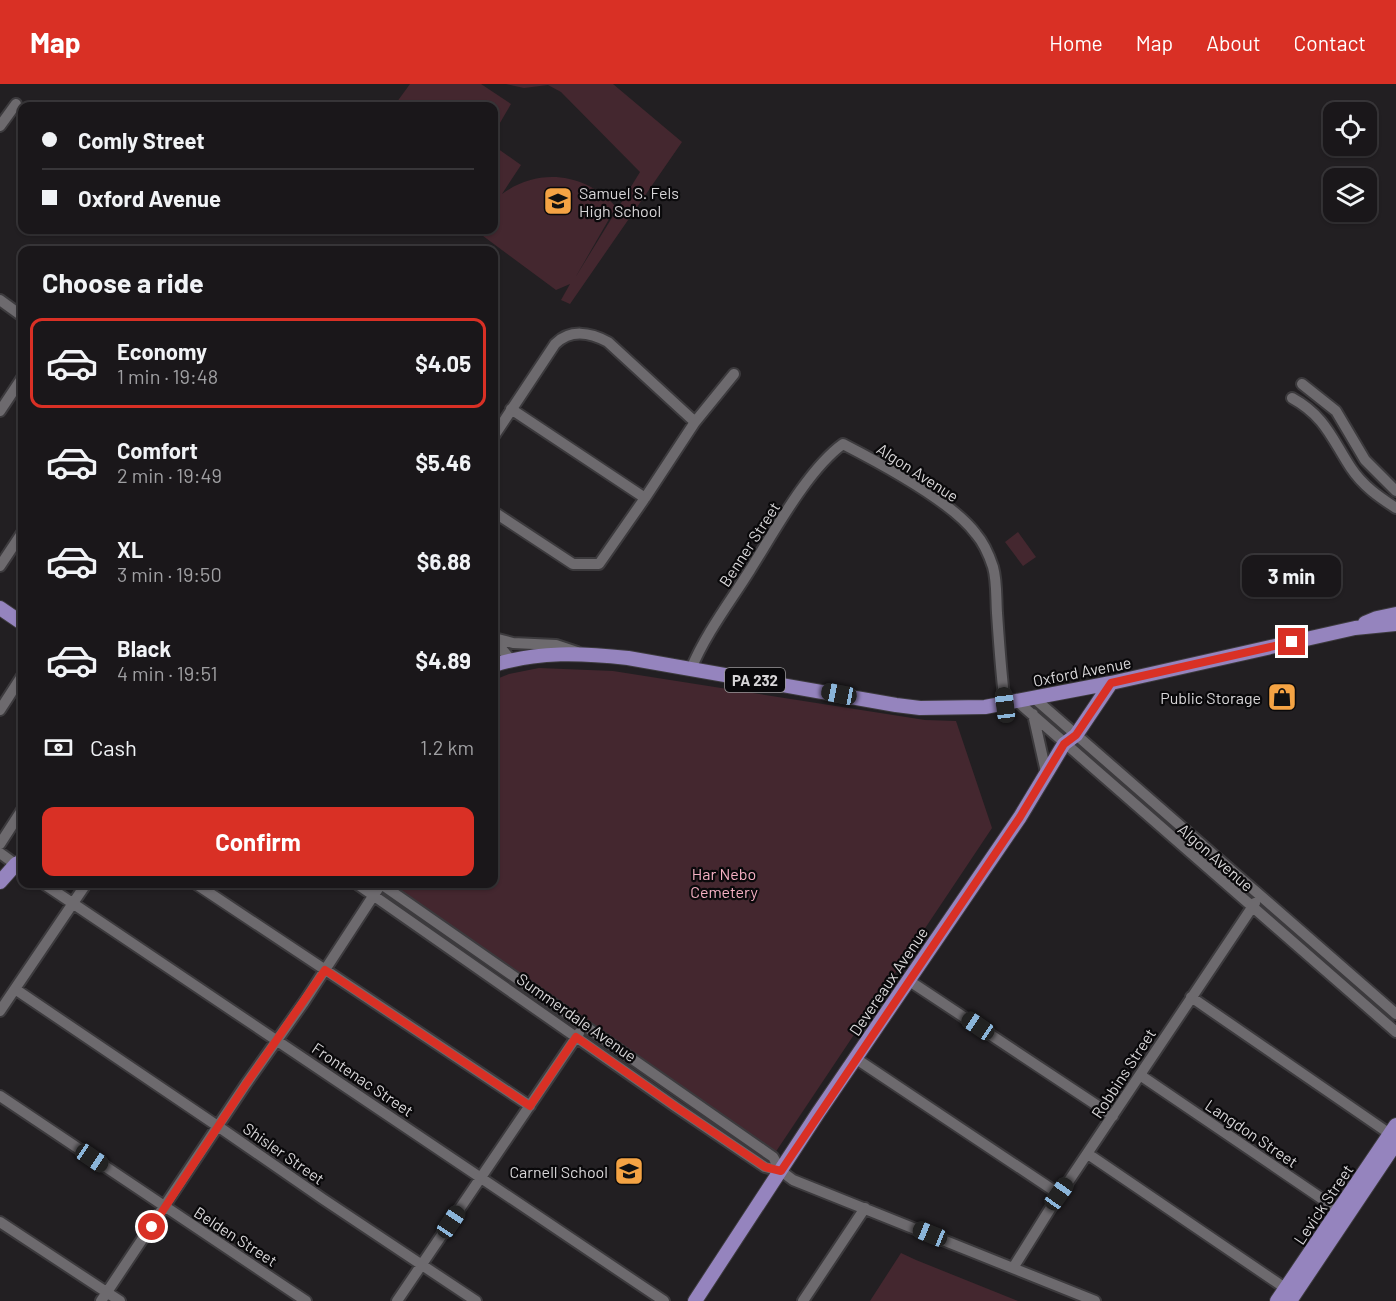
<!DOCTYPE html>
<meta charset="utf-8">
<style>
:root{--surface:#1a171a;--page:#272427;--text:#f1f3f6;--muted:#9f9fa2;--line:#383639;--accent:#d93025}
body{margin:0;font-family:Barlow,sans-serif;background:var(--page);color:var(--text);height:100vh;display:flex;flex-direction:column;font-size:22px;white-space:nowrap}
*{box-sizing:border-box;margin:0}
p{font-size:20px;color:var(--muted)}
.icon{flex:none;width:33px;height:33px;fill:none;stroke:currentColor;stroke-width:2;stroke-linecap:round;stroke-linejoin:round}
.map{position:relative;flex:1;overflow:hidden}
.panel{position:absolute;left:18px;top:162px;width:480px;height:642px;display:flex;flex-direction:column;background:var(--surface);border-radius:12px;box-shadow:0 2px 4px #0004,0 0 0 2px var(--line)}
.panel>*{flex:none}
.top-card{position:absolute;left:18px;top:18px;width:480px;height:132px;border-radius:12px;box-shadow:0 2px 4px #0004,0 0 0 2px var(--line);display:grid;align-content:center;height:132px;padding:0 24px;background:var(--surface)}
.tools{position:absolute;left:1323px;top:18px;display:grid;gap:12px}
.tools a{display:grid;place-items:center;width:54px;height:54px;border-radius:12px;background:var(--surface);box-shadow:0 2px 4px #0004,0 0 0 2px var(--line);font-size:30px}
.end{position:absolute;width:27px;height:27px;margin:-14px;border:8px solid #d93025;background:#fff;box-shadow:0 0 0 3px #fff}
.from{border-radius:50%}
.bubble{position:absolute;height:42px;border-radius:12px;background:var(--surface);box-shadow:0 2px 4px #0004,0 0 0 2px var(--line);font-size:20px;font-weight:700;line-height:42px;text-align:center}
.car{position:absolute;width:18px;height:36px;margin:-18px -9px;border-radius:8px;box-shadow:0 0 4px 2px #0007;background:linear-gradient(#222 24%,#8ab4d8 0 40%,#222 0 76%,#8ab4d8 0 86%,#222 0)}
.top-card b{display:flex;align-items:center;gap:21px;height:57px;font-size:22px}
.top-card b+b{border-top:2px solid var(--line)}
.top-card i{width:15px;height:15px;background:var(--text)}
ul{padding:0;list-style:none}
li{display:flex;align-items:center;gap:18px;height:90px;margin:0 12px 9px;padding:0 12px;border:3px solid transparent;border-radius:12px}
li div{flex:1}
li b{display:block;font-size:22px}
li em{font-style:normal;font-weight:700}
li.selected{border-color:var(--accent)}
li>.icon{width:54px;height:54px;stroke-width:1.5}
h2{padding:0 24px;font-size:27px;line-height:72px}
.pay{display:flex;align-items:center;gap:15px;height:66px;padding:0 24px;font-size:22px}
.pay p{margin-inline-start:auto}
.primary-button{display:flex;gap:12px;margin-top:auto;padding:12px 24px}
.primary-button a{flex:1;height:69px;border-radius:12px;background:var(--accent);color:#fff;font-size:24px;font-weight:700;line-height:69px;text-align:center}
header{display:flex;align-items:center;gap:36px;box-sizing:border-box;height:84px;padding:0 30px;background:var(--accent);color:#fff}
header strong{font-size:28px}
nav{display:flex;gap:33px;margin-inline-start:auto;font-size:21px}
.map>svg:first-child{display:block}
</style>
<header>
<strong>Map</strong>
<nav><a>Home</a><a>Map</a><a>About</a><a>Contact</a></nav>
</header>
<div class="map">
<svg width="1396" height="1217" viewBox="0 0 1396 1217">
<rect width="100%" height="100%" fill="#221f22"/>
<path fill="#44272f" d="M410,0H481L511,20L494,49V22H394Z
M506,0H613L682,58L570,220L561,216L570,200L556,206L475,146H494V62L521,81L502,110C539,83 585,89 616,123L575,194L640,88L561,8L548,1L524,4Z
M1018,448L1036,473L1023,482L1005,458Z
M539,584L613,587L925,636L956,637L992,744L775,1069L391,800H494V596L509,590Z
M901,1169L916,1176L1018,1217H870Z"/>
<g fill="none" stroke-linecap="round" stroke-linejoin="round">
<g stroke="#3c3a3d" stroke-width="14">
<path id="minor" d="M0,42L16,20
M0,216L22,232
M1302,300L1336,327L1365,376L1396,407
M1292,314C1325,332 1332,355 1351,384C1363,402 1379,413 1396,424
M511,325L645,414
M0,327L22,294
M494,352L555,260C570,245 590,248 608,258L695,338
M494,428L573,480H599L645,414L695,338L734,290
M0,482L22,449
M494,554L513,559L556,561L577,568
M494,556L511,576
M691,585C706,549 730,518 750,486C774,448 808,385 843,360C880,379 952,417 976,450C984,459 989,471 993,483C997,497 996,514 997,529C999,559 1001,590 1005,620
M1034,614L1396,930
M1018,618L1396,948
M0,626L22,592
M1033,630L1046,688
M0,760L22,726
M0,769L22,785
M44,800L664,1217
M196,800L530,1022
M357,800L676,1023L765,1083L781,1087
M908,896L1113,1032
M15,905L219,1043L323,1115L476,1217
M1191,913L1390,1050
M0,927L86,800
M855,974L1059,1110
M1140,991L1343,1129
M0,1012L306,1217
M1088,1070L1285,1204
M0,1138L120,1217
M1013,1184L1050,1125L1255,819
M101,1217L246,1000L304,918L381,800L773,1073L781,1087L793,1096L1095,1217
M397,1217L579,949
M803,1217L865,1124"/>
</g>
<g stroke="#3c3a3d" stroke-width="16">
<path id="major" d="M0,524L22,539
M1365,539L1377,534L1396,530
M494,581C538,567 582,569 628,574L896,621L920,624L985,623L1111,599L1355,544L1396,540
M0,798L16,780L22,777
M695,1217L818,1029L1020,733L1064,660L1076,651L1111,599
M1277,1217L1396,1041
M1290,1217L1396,1059"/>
</g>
<use href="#minor" stroke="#6d6a6e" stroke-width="10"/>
<use href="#major" stroke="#9584be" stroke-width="14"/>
</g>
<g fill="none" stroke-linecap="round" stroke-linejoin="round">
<path stroke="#d93025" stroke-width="8" d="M152,1143L246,1000L325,886L530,1022L576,953L676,1023L765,1083L781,1087L1020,733L1064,660L1076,651L1111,599L1292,558"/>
</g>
<defs>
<g id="school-square" transform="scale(1.5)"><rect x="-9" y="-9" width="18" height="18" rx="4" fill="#f4a344" stroke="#0a090b"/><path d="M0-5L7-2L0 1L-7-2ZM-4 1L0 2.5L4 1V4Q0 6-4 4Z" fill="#111"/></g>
<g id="shop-square" transform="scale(1.5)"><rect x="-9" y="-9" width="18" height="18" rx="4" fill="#f4a344" stroke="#0a090b"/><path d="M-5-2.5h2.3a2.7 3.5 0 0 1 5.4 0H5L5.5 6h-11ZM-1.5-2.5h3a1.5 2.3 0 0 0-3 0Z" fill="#111"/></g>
</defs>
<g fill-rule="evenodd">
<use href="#school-square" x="558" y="117"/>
<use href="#shop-square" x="1282" y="613"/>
<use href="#school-square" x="629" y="1087"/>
</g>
<g text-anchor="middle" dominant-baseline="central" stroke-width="4.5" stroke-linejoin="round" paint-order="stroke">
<rect fill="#0a090b" stroke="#9a989a" stroke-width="1.5" x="725" y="584" width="60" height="24" rx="4.5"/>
<g font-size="15" font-weight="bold" fill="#d8d6d8">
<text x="755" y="596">PA 232</text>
</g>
<g font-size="16" fill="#d8d6d8" stroke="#0a090b" text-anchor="end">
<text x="579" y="108" text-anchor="start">Samuel S. Fels<tspan x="579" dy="18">High School</tspan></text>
<text x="1261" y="613">Public Storage</text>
<text x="608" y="1087">Carnell School</text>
</g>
<g font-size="16" fill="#d8d6d8" stroke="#0a090b">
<text transform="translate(918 388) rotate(33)">Algon Avenue</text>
<text transform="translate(749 460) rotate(-57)">Benner Street</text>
<text transform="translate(1082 587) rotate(-11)">Oxford Avenue</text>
<text transform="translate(1216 773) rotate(41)">Algon Avenue</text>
<text transform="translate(888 897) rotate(-56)">Devereaux Avenue</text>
<text transform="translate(577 933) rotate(35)">Summerdale Avenue</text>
<text transform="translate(1123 989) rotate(-57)">Robbins Street</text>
<text transform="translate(363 995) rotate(34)">Frontenac Street</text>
<text transform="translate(1252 1049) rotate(34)">Langdon Street</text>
<text transform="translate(284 1069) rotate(35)">Shisler Street</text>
<text transform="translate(1323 1120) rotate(-56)">Levick Street</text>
<text transform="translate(236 1152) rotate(33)">Belden Street</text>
</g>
<g font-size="16" fill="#f5b0c3" stroke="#0a090b">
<text x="724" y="789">Har Nebo<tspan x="724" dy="18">Cemetery</tspan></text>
</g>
</g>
</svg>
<div class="tools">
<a><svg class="icon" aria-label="locate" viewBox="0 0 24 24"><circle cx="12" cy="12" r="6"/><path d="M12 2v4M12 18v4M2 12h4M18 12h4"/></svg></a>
<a><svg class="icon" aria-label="layers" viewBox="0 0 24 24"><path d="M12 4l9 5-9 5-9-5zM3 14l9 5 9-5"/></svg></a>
</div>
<i class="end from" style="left:152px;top:1143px"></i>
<i class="end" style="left:1292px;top:558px"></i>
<div class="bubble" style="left:1242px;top:471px;width:99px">3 min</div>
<i class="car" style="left:839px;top:610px;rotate:281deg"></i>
<i class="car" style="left:1005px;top:621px;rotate:353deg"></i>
<i class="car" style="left:978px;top:942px;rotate:304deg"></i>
<i class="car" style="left:92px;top:1074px;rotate:124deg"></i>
<i class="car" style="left:1059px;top:1110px;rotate:35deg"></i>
<i class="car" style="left:451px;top:1138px;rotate:34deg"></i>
<i class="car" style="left:930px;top:1150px;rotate:292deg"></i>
<div class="top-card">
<b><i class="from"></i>Comly Street</b>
<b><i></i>Oxford Avenue</b>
</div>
<section class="panel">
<h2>Choose a ride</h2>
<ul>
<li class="selected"><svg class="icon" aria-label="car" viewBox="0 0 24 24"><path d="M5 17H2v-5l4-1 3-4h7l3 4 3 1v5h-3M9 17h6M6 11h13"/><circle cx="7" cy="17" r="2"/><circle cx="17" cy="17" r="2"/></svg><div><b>Economy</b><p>1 min · 19:48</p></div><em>$4.05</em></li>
<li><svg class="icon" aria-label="car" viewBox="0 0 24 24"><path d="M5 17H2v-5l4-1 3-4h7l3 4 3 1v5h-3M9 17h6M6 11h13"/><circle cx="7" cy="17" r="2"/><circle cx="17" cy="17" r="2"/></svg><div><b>Comfort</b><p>2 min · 19:49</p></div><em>$5.46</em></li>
<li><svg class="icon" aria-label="car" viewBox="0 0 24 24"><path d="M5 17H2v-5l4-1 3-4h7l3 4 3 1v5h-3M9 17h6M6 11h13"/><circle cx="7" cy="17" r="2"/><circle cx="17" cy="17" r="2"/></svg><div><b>XL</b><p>3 min · 19:50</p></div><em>$6.88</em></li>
<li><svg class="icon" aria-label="car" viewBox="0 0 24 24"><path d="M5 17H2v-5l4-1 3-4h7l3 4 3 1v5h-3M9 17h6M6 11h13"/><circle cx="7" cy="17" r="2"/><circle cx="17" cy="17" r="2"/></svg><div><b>Black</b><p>4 min · 19:51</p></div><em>$4.89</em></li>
</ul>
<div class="pay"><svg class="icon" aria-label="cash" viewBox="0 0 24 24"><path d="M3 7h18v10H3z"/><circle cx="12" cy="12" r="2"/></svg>Cash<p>1.2 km</p></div>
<div class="primary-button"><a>Confirm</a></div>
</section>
</div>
